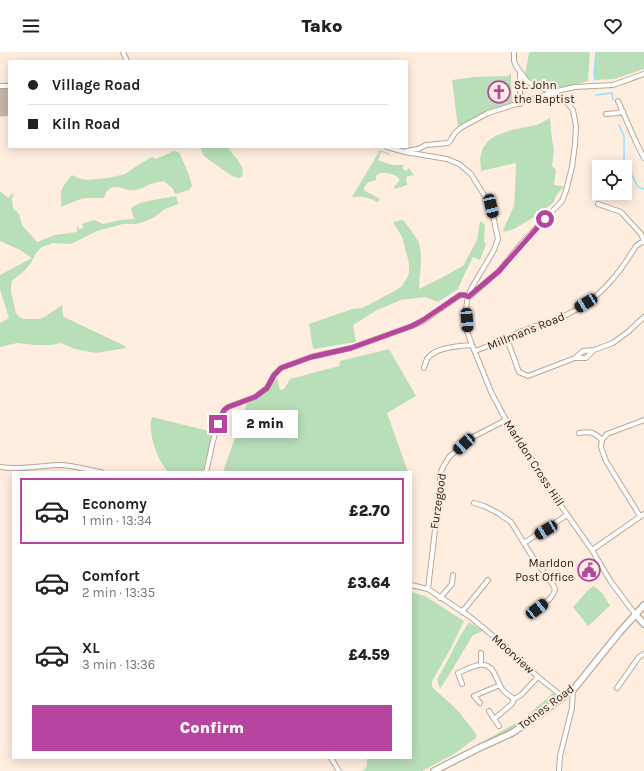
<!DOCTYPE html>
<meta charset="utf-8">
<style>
:root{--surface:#fff;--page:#f6f6f6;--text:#222;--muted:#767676;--line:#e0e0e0;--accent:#b7449e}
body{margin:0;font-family:Karla,sans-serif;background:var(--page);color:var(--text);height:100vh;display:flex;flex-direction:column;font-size:15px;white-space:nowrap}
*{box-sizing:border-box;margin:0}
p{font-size:13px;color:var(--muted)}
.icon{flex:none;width:22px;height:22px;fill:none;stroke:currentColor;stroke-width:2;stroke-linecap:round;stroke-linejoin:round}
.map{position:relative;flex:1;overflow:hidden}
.panel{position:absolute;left:12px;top:419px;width:400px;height:288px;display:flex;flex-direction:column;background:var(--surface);border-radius:0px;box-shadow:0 2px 10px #0003}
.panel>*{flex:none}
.top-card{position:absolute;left:8px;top:8px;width:400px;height:88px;border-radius:0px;box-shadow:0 2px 10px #0003;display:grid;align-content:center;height:88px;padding:0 20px;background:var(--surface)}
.tools{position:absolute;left:592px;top:108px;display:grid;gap:8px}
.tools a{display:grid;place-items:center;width:40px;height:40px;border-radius:0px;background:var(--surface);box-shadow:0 2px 10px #0003;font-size:20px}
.end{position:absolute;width:18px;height:18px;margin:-9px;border:5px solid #b7449e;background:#fff;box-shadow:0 0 0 2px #fff}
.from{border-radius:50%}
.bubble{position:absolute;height:28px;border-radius:0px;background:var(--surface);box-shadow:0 2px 10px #0003;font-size:13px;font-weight:800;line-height:28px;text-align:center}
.car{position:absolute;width:12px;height:24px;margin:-12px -6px;border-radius:5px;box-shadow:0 0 3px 1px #0007;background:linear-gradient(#222 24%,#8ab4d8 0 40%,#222 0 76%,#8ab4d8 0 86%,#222 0)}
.top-card b{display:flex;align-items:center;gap:14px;height:38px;font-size:15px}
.top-card b+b{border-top:1px solid var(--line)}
.top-card i{width:10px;height:10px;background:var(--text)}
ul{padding:7px 0 0;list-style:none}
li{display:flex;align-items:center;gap:12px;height:66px;margin:0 8px 6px;padding:0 12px;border:2px solid transparent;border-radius:0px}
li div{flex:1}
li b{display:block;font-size:15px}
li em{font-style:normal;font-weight:800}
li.selected{border-color:var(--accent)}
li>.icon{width:36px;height:36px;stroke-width:1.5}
.button{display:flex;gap:8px;margin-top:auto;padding:8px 20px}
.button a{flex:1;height:46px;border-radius:0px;background:var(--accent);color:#fff;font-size:16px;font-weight:800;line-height:46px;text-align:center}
header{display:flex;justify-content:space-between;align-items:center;height:52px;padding:0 20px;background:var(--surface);font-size:18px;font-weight:800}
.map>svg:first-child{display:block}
</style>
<header><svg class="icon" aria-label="menu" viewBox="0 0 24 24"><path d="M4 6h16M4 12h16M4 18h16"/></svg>Tako<svg class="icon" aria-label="heart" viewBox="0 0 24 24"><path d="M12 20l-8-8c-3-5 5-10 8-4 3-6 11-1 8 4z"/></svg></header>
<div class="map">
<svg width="644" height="719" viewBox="0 0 644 719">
<rect width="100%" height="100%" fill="#ffeee0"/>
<path fill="#b8dfb8" d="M530,0H590L588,29C565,35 544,43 525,23L529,1Z
M596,0H644V17L614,27L595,28L594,22Z
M509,22H511V32L513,53L482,62L458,75L452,28L475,25L509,24Z
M550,66L552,87L554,98L552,114L556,118L554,133L562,134L564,135L557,142L553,151L534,165L514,177L504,180L503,178L514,154L515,138L516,111L481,119L480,106L483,96L488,89L495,84L511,78L537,73Z
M201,95H228C233,105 246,112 242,125C239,126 238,126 235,125C231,124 208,107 204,104C202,101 201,98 201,95Z
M380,98L388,101L392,104L381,100L378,108L389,112L394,113H405L402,116L406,119L409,116L414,123L406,125L407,133L395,137L394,135L400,128C397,122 385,120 379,121L376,124V128L367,131L364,136V138C369,142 377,144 380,148L377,150C369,145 362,144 352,145Z
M174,99L178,100L180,102L189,123L192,134L189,138L175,142L173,137L164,129C158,130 153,131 148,133C144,135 140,137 136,138C125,141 110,125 104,146H86L81,147L60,155C63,150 60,145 61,140C63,133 68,128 72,123L78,126L87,128L108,126L125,122L141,111L152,105L156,107Z
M0,139L8,146L14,140L12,147L13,156L19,162L22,173L37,190L55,183L77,180V173L79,177L83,176L82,172L94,168L103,172L108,171L120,168L134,167L131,157C138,148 164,147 176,144L178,152L165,157L155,165L143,170L136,172H123L97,179L71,192L53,191L42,195L36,201L31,211L25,218L12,229L11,234V240L16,261L19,265L23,267H40L46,264L62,253L63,263L64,265L125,294L126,296L96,301L75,297L61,291L52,293H35L17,291L0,295V271L9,266L0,238V223L32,206L20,198L0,189Z
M403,168C408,175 414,181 418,189C424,204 419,222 419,237L441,226L463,214L477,188L480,169L485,173L484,190L486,192L480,208L473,205L465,221L458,237L438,250L425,245L401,248L377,258L353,273L356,290L313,297L309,272L352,257L362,256L378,248L396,238L402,234L409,222V211L402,185L393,170Z
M389,297L416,344L387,361L408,420H223L247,351C263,343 268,340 277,325L280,338L284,337L290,327L339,314L340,309Z
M152,365L213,380L203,420H168C159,410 152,392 151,378C150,374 151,369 152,365Z
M594,534L603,542L610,554C602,560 596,568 588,574L573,555L588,538Z
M411,540L425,544L464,569L451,596L432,629V635C439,642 447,648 454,655C462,663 469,673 476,682V686L454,702L422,719H362C368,715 367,713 367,706H411Z
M469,570L483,579L473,583L452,618L440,637L437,627C449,609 456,588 469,570Z
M553,641L559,646L517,675L485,692L481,691L526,665Z"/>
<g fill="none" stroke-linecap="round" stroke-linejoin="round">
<path stroke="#91e2fd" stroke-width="1.5" d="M595,28L594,22L596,0
M596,43L612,41L613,48
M619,73L624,84V107L626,112L638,135L644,137"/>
<path stroke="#c6b7aa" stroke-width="33" d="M0,48L9,47"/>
<g stroke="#baa796" stroke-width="6">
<path id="street" d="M123,0L127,9
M0,34H9
M618,49L636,90L644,106
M520,52V21
M606,62L618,61L623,59
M387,95L405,100L447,107L459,112L471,122L491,154L498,187L494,198L471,237L467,249L466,259L467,279L472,293L492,342L506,368L521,392L537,415L552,441L592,498L611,530L635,562
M407,99L418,97L426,93L448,91L450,89L455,81L462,75L488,61L561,38L575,35L613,33L644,22
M598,152L621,160L641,182L644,189
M469,245L499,219L522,191L562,149L566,139L572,115L575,92L576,74L573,58L565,48L553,40L533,33L527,29L516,14L514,9V0
M507,287L519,320L528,324L575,306H586L594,298
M475,299L507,287C521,277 547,271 564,264C569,262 573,259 578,257C604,241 620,220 636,194L640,191L644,190
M575,306L583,299L594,298L613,291L629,279L644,265
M424,316C425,313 426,309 427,307C435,295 459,294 472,293
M579,381C590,379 594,380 602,388L601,394L602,398L606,409L640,464
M602,388L607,382L644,368
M0,415C19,418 38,414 57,413C70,412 87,418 101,420
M206,420C210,406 216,363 228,355L255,345L267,336L274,323L281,316L311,305L351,296L412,274L423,269L460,243H465L468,245
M474,451L484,454L498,461L511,470L530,501L553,533L555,537C553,547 544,551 537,557
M524,491L567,463
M592,498L644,462
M411,533L428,537L469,564L504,593L538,625L563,645
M428,537L440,436V424L442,417L449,405L471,386L506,368
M440,546L452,532L453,523
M462,560L488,528
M481,612V601
M462,632L458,621C465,618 472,614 479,613C494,610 496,628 502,637C505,641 510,644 514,647L521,643L538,625
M617,636L639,605L644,602
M480,651L474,644L500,633
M489,659L494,667L512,652L514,647
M494,667L499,674
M331,706L339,719
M559,719L560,704L572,656L573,638"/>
</g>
<g stroke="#baa796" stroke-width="8">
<path id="secondary" d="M635,562L644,572
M434,719L479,696L512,681L537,664L573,638L619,581L644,553"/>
</g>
<use href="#street" stroke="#fff" stroke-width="4"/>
<use href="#secondary" stroke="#fff" stroke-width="5.5"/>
</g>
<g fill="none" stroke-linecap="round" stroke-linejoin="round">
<path stroke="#b7449e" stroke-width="5" d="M218,372L224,358L228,355L255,345L267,336L274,323L281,316L311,305L351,296L412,274L423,268L460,243H465L468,245L499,219L545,167"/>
</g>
<defs>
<g id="church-ring" transform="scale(1.15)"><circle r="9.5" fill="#ffeee0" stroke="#b7449e" stroke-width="1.5"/><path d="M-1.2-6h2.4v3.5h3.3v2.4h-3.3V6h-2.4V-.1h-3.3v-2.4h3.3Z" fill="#b7449e"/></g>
<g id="civic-ring" transform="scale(1.15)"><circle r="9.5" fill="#ffeee0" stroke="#b7449e" stroke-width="1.5"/><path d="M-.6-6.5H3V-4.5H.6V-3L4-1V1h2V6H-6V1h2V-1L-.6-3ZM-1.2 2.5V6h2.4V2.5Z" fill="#b7449e"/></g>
</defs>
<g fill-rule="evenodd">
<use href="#church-ring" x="499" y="40"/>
<use href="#civic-ring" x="589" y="518"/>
</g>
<g text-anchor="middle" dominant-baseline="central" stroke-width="4" stroke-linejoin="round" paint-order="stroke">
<g font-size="12" fill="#231c15" stroke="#ffeee0" text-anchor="start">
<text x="514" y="33">St. John<tspan x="514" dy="14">the Baptist</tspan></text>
<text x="574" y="511" text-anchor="end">Marldon<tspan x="574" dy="14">Post Office</tspan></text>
</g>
<g font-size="12" fill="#231c15" stroke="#ffeee0">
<text transform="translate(526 279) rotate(-22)">Millmans Road</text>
<text transform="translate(534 411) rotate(57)">Marldon Cross Hill</text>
<text transform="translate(438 449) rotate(-82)">Furzegood</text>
<text transform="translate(513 602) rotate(42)">Moorview</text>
<text transform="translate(546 655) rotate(-37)">Totnes Road</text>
</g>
</g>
</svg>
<div class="tools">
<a><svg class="icon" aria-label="locate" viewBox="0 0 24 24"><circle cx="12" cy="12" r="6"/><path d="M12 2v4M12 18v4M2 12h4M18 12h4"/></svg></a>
</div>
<i class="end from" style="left:545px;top:167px"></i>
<i class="end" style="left:218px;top:372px"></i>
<div class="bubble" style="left:232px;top:358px;width:66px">2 min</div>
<i class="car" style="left:491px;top:154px;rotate:167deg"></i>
<i class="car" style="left:586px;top:251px;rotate:239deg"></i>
<i class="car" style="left:467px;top:268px;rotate:176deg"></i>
<i class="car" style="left:464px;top:392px;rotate:228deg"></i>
<i class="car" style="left:546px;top:478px;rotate:239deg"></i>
<i class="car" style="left:537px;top:557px;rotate:52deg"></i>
<div class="top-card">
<b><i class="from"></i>Village Road</b>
<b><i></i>Kiln Road</b>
</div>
<section class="panel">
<ul>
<li class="selected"><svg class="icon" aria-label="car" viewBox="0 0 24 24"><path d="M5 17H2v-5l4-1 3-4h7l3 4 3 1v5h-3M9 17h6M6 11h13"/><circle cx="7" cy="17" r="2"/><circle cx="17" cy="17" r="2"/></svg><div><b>Economy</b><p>1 min · 13:34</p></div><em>£2.70</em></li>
<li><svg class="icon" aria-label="car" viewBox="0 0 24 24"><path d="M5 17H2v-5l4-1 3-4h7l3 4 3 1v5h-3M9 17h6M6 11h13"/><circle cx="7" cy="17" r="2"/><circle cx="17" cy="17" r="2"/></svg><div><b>Comfort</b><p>2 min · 13:35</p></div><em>£3.64</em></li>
<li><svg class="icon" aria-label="car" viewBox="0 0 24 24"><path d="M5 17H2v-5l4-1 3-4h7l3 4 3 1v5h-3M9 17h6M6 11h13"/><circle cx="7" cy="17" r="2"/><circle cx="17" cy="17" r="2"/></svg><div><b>XL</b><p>3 min · 13:36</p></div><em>£4.59</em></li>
</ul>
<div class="button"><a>Confirm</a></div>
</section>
</div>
